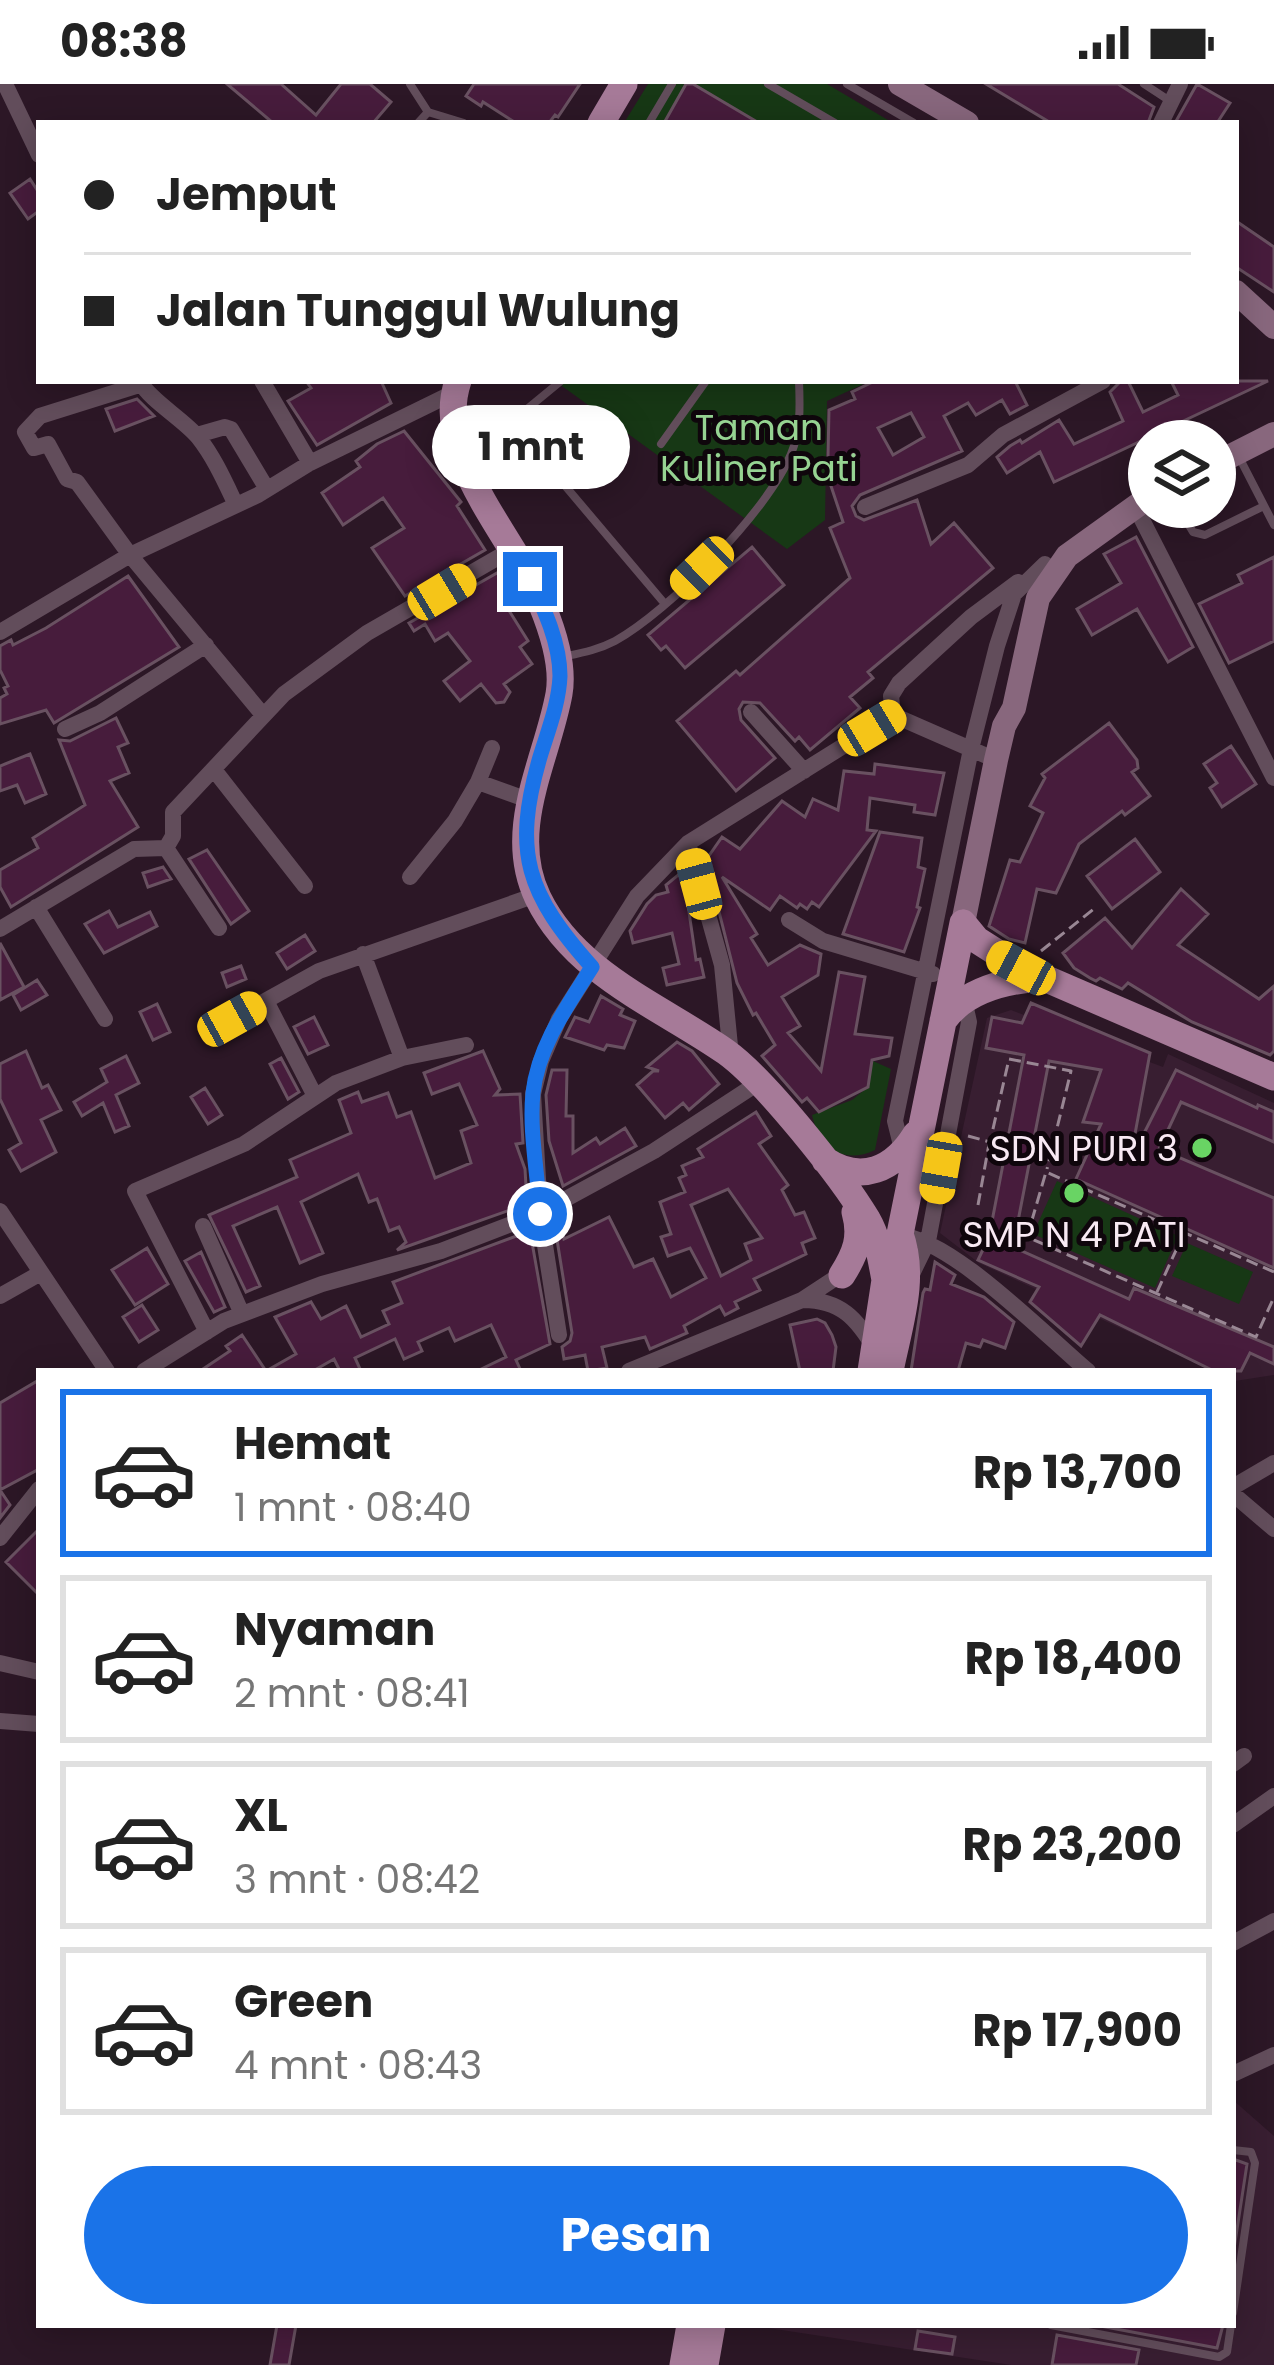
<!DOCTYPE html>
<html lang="id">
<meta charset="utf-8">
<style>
:root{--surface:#fff;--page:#f6f6f6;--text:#222;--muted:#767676;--line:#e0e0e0;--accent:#1a73e8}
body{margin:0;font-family:Poppins,sans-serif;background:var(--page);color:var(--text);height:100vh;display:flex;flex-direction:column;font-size:45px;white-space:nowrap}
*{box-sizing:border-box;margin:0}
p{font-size:39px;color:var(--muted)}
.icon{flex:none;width:66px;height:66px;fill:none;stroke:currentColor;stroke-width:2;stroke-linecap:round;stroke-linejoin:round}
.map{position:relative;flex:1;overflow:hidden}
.side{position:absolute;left:36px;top:1284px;width:1200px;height:960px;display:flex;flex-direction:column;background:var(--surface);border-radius:0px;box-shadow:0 6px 30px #0003}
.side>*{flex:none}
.hud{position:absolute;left:36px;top:36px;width:1203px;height:264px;border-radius:0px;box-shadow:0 6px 30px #0003;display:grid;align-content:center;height:264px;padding:0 48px;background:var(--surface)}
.buttons{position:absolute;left:1128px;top:336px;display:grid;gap:24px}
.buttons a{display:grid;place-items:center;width:108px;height:108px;border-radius:50%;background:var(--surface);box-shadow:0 6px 30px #0003;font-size:60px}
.end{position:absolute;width:54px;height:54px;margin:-27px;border:15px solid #1a73e8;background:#fff;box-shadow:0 0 0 6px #fff}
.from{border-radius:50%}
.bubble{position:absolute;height:84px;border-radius:42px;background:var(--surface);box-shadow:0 6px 30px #0003;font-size:39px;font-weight:700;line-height:84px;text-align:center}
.car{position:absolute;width:36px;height:72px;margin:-36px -18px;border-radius:15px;box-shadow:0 0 9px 3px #0007;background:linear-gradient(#f5c518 24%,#345 0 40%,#f5c518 0 76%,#345 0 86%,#f5c518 0)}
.hud b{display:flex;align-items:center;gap:42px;height:114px;font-size:45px}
.hud b+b{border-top:3px solid var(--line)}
.hud i{width:30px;height:30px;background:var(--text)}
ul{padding:21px 0 0;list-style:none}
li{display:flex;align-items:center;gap:36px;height:168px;margin:0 24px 18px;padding:0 24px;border:6px solid var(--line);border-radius:0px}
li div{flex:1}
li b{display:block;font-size:45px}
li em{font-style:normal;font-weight:700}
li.active{border-color:var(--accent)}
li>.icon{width:108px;height:108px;stroke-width:1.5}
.cta{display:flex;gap:24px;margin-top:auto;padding:24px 48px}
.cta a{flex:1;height:138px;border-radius:72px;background:var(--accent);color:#fff;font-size:48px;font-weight:700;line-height:138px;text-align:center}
.status{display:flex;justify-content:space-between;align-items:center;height:84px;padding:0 60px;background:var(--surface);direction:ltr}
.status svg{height:33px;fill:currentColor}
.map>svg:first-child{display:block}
</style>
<div class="status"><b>08:38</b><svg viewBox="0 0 49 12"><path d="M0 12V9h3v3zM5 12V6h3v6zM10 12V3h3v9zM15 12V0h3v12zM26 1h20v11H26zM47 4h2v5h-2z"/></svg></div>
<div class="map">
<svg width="1274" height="2281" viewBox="0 0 1274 2281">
<rect width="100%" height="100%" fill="#2c1726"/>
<path fill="#381e31" d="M1011,926L1163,983L1168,970L1274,1019V1291L1235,1297L1233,1287H1214L979,1179L940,1149L987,934Z
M1233,2016L1274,2052V2281H1011L749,2241H1233Z"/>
<path fill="#173815" d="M648,0H827L893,39H624Z
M555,297H870L827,317L825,436L787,465Z
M873,977L891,985L875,1066C844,1081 819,1064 812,1031L852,1016L868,1003Z
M1057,1097L1178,1152L1155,1204L1033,1150Z
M1187,1159L1253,1188L1239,1220L1172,1192Z"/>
<path fill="#471c3c" stroke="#695161" stroke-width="3" fill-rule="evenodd" d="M227,0H281L316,31L341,0H370L391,18L373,39H273Z
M474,0H580L558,33L555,31L549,39H516L483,18L481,22L466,12Z
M686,0H693L759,39H664Z
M986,0H1118L1154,23L1148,39H1051Z
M1197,0L1230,19L1217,39H1175Z
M30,95L39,109V127L28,135L10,109Z
M1236,137L1274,163V208L1236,183Z
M306,297H381L391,319L317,361L288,317L311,304Z
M875,297H1015L1027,321L1010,330L1002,316L976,331L968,319L944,332L962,367L860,411L852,422L856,432L864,436L917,416L931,460L954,439L993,484L868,588L873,594L850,613L860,624L810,666L799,653L795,657L760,619L743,618L739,625L741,636L775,674L736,707L677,637L736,587L740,591L850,494L830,444L843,438L828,393L833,391L828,372L829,326L855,315L852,308ZM911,329L924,353L893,371L878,344Z
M1121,297H1128L1143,328L1178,311L1171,297H1268L1054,398L1040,368L1007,389L997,373L1010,362L1020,356L1022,359L1059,336L1074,360L1123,337L1110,308Z
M137,315L154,332L115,347L106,325Z
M404,347L461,418L457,422L485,466L405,512L372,464L404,444L383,414L343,441L322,409L360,383L356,377L377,360Z
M1136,453L1193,563L1168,578L1137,525L1092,551L1077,525L1121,499L1104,470Z
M752,463L784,501L685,584L666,562L661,566L648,551Z
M1274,473V557L1229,579L1199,520L1242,499L1238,491Z
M497,489L512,510L503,517L528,557L520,563L532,580L504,600L510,608L504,618L496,619L481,600L460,617L444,597L470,577L448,549L435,557L425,540L414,547L409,539Z
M128,492L179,563L54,639L46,626L0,640V614L7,610L4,604L8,602L0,586V562L11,556L13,561L46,544Z
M116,634L128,659L118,663L129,689L110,697L138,743L11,823L0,803V786L38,764L33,754L85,721L59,656L70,657Z
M1109,639L1137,676L1138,684L1132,688L1150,712L1125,731L1122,727L1079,760L1056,809L1037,805L1025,859L1009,855L989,842L1010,776L1020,778L1043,729L1030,722L1045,694L1042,690Z
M1231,662L1256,700L1222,723L1210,704L1217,699L1204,680Z
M30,670L46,710L25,719L17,701L0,707V682Z
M875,680L944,689L935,731L914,728L915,721L870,714L867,746L876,747L819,823L812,818L807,825L800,820L797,824L780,812L770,826L722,793L757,850L751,854L768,881L800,861L821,870L818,891L782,913L800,942L788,949L821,987L839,888L865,893L855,950L892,954L889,972L872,976L868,1003L819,1028L807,1014L802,1018L762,972L775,961L756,929L753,931L737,899L706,776L722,753L740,765L782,717L805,733L813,715L838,726L844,687L874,690Z
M880,748L922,754L918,783L925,785L917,823L920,824L904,868L843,850Z
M1135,755L1160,788L1112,825L1087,792Z
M207,766L249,827L231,840L189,775Z
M163,783L171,795L148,803L143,789Z
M683,787L696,876L700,875L704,893L667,901L663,884L679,880L672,849L633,859L630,847L647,820L656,811L668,808L666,801Z
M1181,805L1208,830L1178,861L1259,915L1274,902V967L1270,971L1192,938L1128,899L1122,905L1100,894L1096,897L1090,894L1074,884L1063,869L1105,834L1132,864Z
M109,827L118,843L150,828L157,842L104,869L85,840Z
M305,851L315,867L287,885L277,869Z
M0,859L24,903L0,916Z
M241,882L246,895L227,903L222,889Z
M37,896L47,911L21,926L13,911Z
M601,912L623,925L620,931L635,937L624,964L607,961L604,966L565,953L575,933L589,938Z
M1031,919L1150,969L1130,1077L1176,986L1257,1024L1258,1021L1274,1028V1058L1181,1018L1159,1065L1274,1114V1184L1076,1095L1101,1040L1083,1038L1101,986L1049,977L1013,1163L1129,1215L1134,1204L1274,1263V1280L1250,1269L1241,1287H1214L1100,1231L1081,1262L1030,1218L1039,1203L978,1176L989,1153L1024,971L986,964L992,933L1022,939Z
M157,920L170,948L153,956L140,928Z
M314,933L328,961L308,970L294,943Z
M677,958L692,967L719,1000L689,1026L683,1019L665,1034L637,1001L653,987H659L647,983Z
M26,967L42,1004L48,1001L61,1026L41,1036L56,1068L21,1087L9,1066L21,1059L0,1015V980Z
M483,967L500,1005L495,1011L520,1010L523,1059L516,1060L525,1085L527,1120L397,1166L406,1158L399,1143L389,1147L377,1115L369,1118L358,1090L301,1118L323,1169L300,1179L277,1123L233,1142L260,1202L246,1208L209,1131L297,1093L290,1076L351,1049L339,1016L358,1008L362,1018L388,1009L397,1033L411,1028L435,1094L471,1079L461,1047L477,1041L459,1000L432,1010L424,989Z
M126,972L139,999L116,1011L129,1042L115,1048L103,1019L82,1032L74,1018L107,998L101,985Z
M281,974L299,1008L288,1015L270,980Z
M552,986H567L566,1032H573V1069L596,1054L600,1060L625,1044L636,1062L563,1102L549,1057L546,1011Z
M205,1004L222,1031L208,1040L191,1013Z
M756,1028L771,1052L759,1060L788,1101L782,1106L795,1131L804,1128L815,1154L802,1159L806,1170L754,1195L760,1206L735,1218L738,1224L725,1231L720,1222L684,1242L687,1249L650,1265L645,1253L602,1263L607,1284L588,1287L585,1271L564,1275L562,1263L570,1257L572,1249L554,1137L561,1136L564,1155L609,1133L634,1183L653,1175L671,1213L706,1194L690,1164L668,1172L661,1153L671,1150L660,1118L685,1108L679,1094L686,1091L682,1082L703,1073L698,1065ZM728,1105L762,1154L745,1160L751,1176L721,1192L691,1121Z
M530,1147L550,1260L516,1276L521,1287H477L506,1273L491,1241L455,1257L449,1244L418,1258L422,1267L404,1275L395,1255L355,1274L361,1287H340L334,1275L313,1287H200L230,1267L226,1262L242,1251L266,1287L296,1270L275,1233L311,1218L321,1235L346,1222L361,1253L389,1240L383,1227L402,1219L393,1198Z
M147,1164L168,1200L135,1221L112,1186Z
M201,1168L225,1223L214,1228L185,1177Z
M935,1178L955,1191L951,1200L984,1213L1014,1238L1005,1264L983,1256L980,1263L966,1259L958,1287H911L923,1209L925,1205L930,1206Z
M142,1221L158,1246L139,1258L123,1233Z
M817,1235L825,1239L832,1251L836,1263L833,1287H800L790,1241Z
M39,1296V1385L0,1406L10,1421L0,1434V1319Z
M39,1445V1511L6,1478Z
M1233,2075L1247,2080L1234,2165H1233Z
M277,2241H296L289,2281H270Z
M1095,2241H1223L1217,2264Z
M918,2247L955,2253L952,2270L915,2265Z
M1057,2251L1139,2266L1136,2281H1052Z"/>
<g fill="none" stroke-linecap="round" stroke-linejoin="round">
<path stroke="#998794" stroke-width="3" stroke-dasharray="12 6" stroke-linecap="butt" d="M1041,867L1095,824
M968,1052L990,1058L1009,975L1071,987L1047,1085
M978,1121L989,1060
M1274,1188L1046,1088L1027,1153L1256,1253L1274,1213
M1157,1208L1183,1151"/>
<path stroke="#624d5b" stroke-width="8" d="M410,0L428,28
M768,0L835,39
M847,0L914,39
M1144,0L1170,17
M418,39L428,28L464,39
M649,39L672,0
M512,339L665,520
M661,360L706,297
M471,371L561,297
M1239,373L1274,441
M1178,423L1193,448L1205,451L1264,422
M562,573C581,569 598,566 615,557C669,527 768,427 791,370C801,346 800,322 799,297
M1233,2066L1251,2068L1255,2079L1233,2229
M1051,2241L1219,2273L1227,2268L1231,2241"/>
<path stroke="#624d5b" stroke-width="16" d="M5,0L39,71
M1161,39L1180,0
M262,297L310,379
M197,351L225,343L231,345L267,405
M1134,420L1274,694
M236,421C225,398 214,373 198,353C184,336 149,315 142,300L40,332L25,348L34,364L48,360L67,395L77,398L130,471L263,631
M865,423L968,381L1003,351L1103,297
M0,548L130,471L258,411L310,379L453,309
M751,628L804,687
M893,631L891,612L899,599L971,533L1018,498
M65,645L100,629L206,561
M215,687L305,802
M478,698L492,664
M688,759L722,881L731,972
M166,764L219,844
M410,793L455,737L478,698L528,716
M36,823L105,935
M789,836L823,857L933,890
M0,845L134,765L166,764L173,752V728L284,610L367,549L511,466
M363,870L402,974
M266,917L315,1012
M233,935L319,887L536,811
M903,1069L895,1037L971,665L997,562L1014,510L1045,480
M0,1127L107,1287
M203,1142L242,1230
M897,1152C945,1148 1047,1253 1088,1287
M910,1194L928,1157L969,938L963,911
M0,1212L39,1190
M803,1216C841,1216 857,1235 875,1265
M207,1248L135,1107L244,1060L336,999L402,974L466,961
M559,1251L540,1129L533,1010L541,977L559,935L637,812L688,759L893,631L996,676
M144,1287L224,1237L322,1200L441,1167L540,1129L654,1067L758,999
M629,1287L802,1216L846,1187
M1233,1403L1274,1379
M1233,1410L1274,1445
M0,1454L39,1405
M0,1579L39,1588
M0,1637L39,1640
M1233,1680L1244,1672
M1233,1741L1274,1712
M1233,1859L1274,1837
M1233,1990L1274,1971"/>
<path stroke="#88677d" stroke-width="24" d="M900,0L967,39
M1236,208L1274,243
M1215,380L1274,350
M963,839L996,676L1004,642L1014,624L1038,514L1067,472L1149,413"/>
<path stroke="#a67a98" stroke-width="27" d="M601,39L624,0
M458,297C432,373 516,455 542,521C553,548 564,581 559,610C547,676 505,746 538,814C575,890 660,922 726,968C765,996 842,1093 867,1135C878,1154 881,1175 885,1196
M963,839L977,856L1021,884L1274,993
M943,937C965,906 1007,896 1043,894
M825,1076C861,1100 894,1086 916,1050
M842,1191C856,1169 862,1153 855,1128
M871,1287L889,1170L900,1150L963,839
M890,1287C899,1241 916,1195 900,1150
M683,2281L690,2241
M705,2281L712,2241"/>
</g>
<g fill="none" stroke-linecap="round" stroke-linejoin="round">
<path stroke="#1a73e8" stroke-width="15" d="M530,495C544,525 560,559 560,592C559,619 548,647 540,673C512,769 527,810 592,883C568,921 538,962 533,1009C529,1047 538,1091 540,1130"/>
</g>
<g fill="#69d464" stroke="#0f060c" stroke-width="4.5">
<circle cx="1202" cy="1064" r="12"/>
<circle cx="1074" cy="1109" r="12"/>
</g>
<g text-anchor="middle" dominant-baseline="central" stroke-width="10" stroke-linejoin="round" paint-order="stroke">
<g font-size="36" fill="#96d392" stroke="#0f060c">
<text x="759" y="343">Taman<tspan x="759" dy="41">Kuliner Pati</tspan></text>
</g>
<g font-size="36" fill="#f8e9f3" stroke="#0f060c" text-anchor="end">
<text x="1178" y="1064">SDN PURI 3</text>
<text x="1074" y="1150" text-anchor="middle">SMP N 4 PATI</text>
</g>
</g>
</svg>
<div class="buttons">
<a><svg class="icon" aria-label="layers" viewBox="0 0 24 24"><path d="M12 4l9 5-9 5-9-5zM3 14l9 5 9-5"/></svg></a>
</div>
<i class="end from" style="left:540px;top:1130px"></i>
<i class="end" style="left:530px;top:495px"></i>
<div class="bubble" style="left:432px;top:321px;width:198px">1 mnt</div>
<i class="car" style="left:702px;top:484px;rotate:226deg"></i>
<i class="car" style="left:442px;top:508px;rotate:59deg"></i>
<i class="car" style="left:872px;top:644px;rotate:59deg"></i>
<i class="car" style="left:699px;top:800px;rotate:345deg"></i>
<i class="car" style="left:1021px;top:884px;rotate:298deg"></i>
<i class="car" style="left:232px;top:935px;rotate:61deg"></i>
<i class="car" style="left:941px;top:1084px;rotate:190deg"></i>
<div class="hud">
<b><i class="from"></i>Jemput</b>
<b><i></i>Jalan Tunggul Wulung</b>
</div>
<section class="side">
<ul>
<li class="active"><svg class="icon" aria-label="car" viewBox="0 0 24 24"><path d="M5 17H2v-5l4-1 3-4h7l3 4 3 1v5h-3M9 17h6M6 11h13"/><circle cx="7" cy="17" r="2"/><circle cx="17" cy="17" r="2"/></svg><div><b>Hemat</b><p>1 mnt · 08:40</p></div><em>Rp 13,700</em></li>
<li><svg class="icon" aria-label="car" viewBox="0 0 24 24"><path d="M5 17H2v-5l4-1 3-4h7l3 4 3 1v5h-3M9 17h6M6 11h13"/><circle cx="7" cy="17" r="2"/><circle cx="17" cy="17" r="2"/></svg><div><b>Nyaman</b><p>2 mnt · 08:41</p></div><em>Rp 18,400</em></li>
<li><svg class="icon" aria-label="car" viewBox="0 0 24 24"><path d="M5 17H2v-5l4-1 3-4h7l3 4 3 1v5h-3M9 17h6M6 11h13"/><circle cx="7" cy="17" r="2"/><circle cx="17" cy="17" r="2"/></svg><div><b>XL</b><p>3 mnt · 08:42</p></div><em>Rp 23,200</em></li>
<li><svg class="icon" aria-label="car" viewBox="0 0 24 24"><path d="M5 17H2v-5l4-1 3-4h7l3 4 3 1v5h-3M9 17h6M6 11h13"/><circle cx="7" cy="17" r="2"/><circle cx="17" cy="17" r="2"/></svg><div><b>Green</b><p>4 mnt · 08:43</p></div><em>Rp 17,900</em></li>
</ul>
<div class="cta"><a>Pesan</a></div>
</section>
</div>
